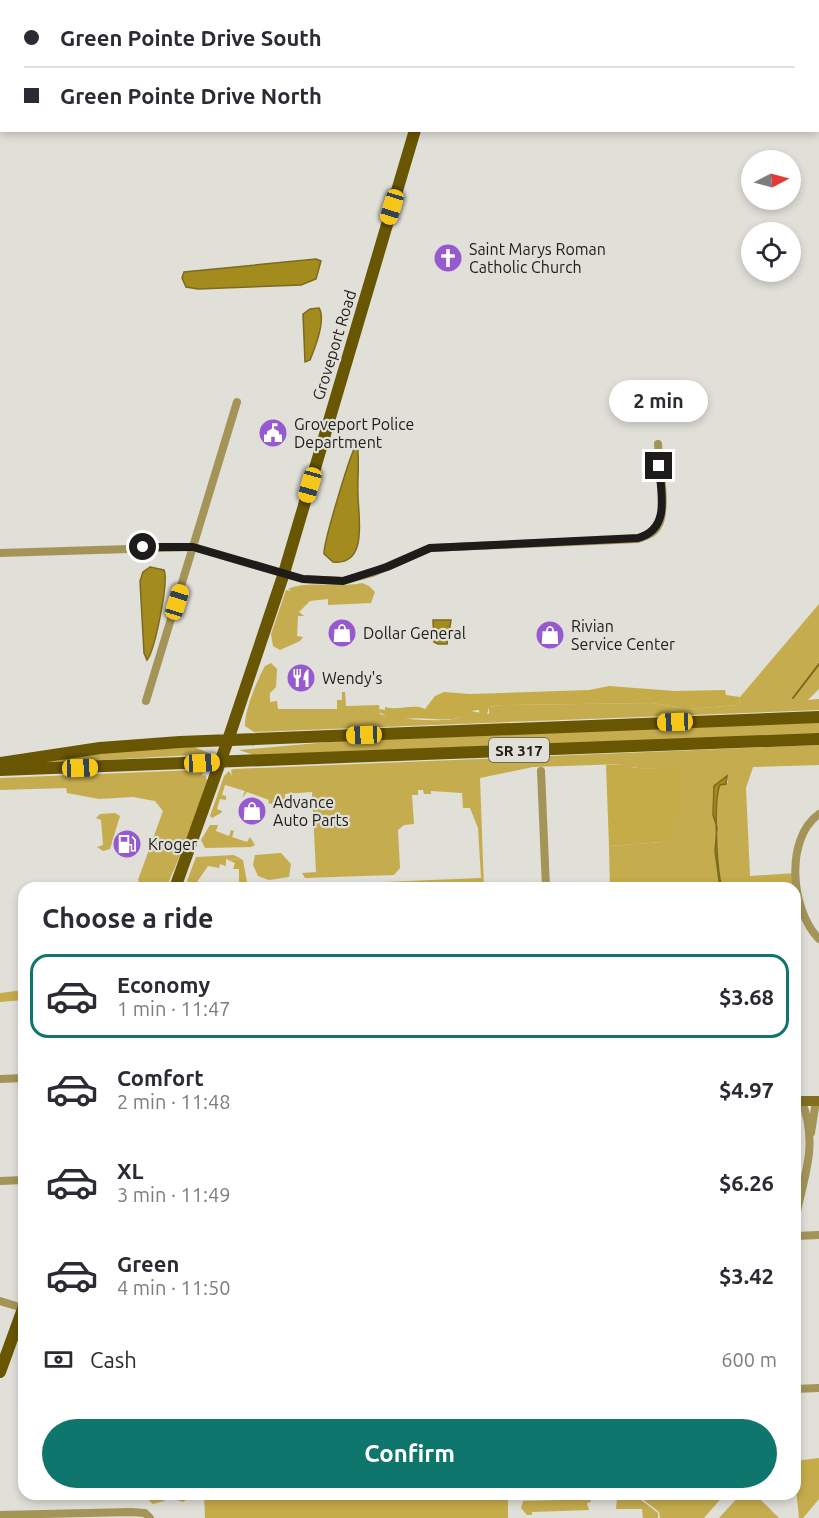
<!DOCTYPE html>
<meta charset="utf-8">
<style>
:root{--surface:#fff;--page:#f2f2f3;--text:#2b2b33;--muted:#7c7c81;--line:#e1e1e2;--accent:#0f766e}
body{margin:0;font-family:Ubuntu,sans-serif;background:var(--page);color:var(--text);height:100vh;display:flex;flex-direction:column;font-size:22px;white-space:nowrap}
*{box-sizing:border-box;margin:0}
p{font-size:20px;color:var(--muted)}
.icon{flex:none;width:33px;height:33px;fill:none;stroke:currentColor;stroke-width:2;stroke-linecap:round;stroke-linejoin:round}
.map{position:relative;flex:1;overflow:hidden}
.details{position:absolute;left:18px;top:882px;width:783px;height:618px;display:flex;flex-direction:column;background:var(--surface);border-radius:18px;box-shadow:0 3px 9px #0003}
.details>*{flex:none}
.banner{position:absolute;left:0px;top:0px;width:819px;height:132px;box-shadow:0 3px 9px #0003;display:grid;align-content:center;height:132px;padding:0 24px;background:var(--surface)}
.needle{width:39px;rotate:84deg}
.controls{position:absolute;left:741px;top:150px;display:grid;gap:12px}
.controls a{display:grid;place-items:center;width:60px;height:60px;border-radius:50%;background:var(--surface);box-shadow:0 3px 9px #0003;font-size:30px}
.end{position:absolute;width:27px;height:27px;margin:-14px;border:8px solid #1d1c1a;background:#fff;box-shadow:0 0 0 3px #fff}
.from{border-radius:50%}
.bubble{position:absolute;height:42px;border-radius:21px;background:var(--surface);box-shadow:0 3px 9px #0003;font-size:20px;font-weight:700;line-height:42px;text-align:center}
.car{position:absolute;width:18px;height:36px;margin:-18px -9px;border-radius:8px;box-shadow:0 0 4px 2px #0007;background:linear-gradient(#f5c518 24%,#345 0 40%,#f5c518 0 76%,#345 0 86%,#f5c518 0)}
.banner b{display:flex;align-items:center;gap:21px;height:57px;font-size:22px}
.banner b+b{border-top:2px solid var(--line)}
.banner i{width:15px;height:15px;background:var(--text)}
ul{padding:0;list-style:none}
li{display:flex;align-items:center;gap:18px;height:84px;margin:0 12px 9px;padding:0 12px;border:3px solid transparent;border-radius:18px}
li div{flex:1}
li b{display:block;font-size:22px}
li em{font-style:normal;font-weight:700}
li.selected{border-color:var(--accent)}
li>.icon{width:54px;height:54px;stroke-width:1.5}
h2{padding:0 24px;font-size:27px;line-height:72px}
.pay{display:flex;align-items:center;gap:15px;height:66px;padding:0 24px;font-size:22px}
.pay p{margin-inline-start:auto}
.action{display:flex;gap:12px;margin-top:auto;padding:12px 24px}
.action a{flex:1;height:69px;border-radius:36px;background:var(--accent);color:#fff;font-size:24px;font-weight:700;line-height:69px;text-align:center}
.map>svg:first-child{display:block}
</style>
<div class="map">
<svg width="819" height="1518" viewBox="0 0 819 1518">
<rect width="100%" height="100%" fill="#e0dfd8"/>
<path fill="#c5ac4e" d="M362,583L369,586L375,592L371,603L328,605V599L310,601L299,612L304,616H298L297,636L303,637L300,641L280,650L273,646L271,634L286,590L292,591L288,589C306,580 339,588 362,583Z
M819,604V689L808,700L819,699V710L254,732L245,726C244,712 257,680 265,666L271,663L277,669L276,687L270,693V702L277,701L278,709H337V700H342V692H345L346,706L379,705L380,714C392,719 440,722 454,719C459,719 465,713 470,711L489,714V707L502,705L653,703L688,709L739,705L740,697Z
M819,722V734L254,755L239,750L340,741Z
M819,745V765L753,767L746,788L750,876L797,873L798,887L722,888C718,870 713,800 720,785L728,783L727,777L714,786L713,815L717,827L715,851L720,888H610L609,846L662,842L675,821L677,772C659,766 640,772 623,764L533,767L480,778L484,888H248L245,884L248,882L254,886L262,887L481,878L478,828L470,808H463L462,793L431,791V794H424L423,790H418V795H412L414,824L404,825L398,830L400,868L394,875L305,878L302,873L316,872L312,792L285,794V799L274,800L272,804L268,803L269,800L247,792L242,798L245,791L225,785L222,795L226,796V800L220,799L217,809L222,811L221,813L212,818L210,816L224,776L229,771L232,776L231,770L234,769Z
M194,747L211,754L14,765L126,750Z
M196,770L203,773L202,776L205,775L208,783L199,812L166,888H142L138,880L163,811L155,801L133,797L99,799L67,793L66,788L0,790V778Z
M115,813L120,816L110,849L103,851L97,847L103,845L101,820L96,818L100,814Z
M210,825H218L216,831L229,836L231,830L234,831L232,837L247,842L250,837L255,845L251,847L205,848L201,840Z
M281,853L291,864L289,877L269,880L258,876L253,865L255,855Z
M234,855L243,860L226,859V866L220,864L219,868L208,866L197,882L191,884L187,881L196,857Z
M812,1478L819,1480V1499L803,1518H799L795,1479Z
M636,1494H725L704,1518H660L659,1512Z
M741,1494H755L779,1518H719Z
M637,1497L658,1513V1518H643L642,1509H616L617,1498Z
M590,1499L591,1502L587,1503L589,1510L532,1512V1515H527L521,1508L523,1501Z"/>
<path fill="#c5ac48" d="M609,686L675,691L725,690L726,695L740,697L739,705L688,709L653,703L502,705L489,707L486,718L480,717L479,710C468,710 463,718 453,719C433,721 414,715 396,721L379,712L380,709L385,710V707C398,711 414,703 425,709L435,696L444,692L469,694L589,690Z
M623,764L635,768L674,769L677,772C680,791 680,832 662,842L609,846L606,765Z
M226,859L243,860L248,888H230L239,887V869H233L235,863Z
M24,990V1000L0,1002V993Z
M819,1458V1480L795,1479V1461Z
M142,1494H195L183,1502L168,1497L164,1501L153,1504Z
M204,1494H508V1518H205Z"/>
<path fill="#a48b1e" stroke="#7c6a1d" stroke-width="1.5" d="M316,259L321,261L316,279L301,285L198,289L186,287L182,278L184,272Z
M319,308C326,319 315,348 310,360L305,362L303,314L310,309Z
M357,444C360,461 357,478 358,495C358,515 369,566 333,562L324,554C323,544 352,447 357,444Z
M150,567L164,570C169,581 155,650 147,660L144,653L140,581L143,572Z
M433,620H451L447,644H438L434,642Z
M727,776L726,784L720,785C713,800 717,871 722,888H720L715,851L717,827L713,815L714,786Z"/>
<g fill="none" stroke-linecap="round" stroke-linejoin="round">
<path stroke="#7c6a1d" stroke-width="2" d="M793,698L819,664"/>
<path stroke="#a49458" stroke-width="8" d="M818,60H819
M0,106H2
M0,553L193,547L302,579L343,581L372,573L430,548L638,539C646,536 654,534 658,526C668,510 659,463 658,444
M146,701L237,402
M541,771L546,888
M819,814C784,839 791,911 819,939
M0,1079L24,1078
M811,1133L816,1101
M0,1181L24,1180
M795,1222C803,1176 819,1149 802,1101
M795,1236L819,1235
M0,1301L23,1308
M795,1359L796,1389
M795,1389L819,1388
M0,1515L131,1512L145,1513L150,1518"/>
<path stroke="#836f1f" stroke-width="10" d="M795,1101H819"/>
<path stroke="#685602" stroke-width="12" d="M455,2L456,0
M0,763L100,748L180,742L819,717
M0,770L819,739
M175,888L228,740L284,573L415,130
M0,1372L24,1306"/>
</g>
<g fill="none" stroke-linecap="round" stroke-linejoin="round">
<path stroke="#1d1c1a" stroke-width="8" d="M143,547H193L303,579L343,581L387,567L430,548L638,538C671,529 661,493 659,466"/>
</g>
<defs>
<g id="church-disc" transform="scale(1.5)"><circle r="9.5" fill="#9659d0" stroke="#e0dfd8"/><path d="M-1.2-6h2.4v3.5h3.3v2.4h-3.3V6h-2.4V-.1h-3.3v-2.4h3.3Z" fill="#fff"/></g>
<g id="civic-disc" transform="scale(1.5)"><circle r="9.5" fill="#9659d0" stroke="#e0dfd8"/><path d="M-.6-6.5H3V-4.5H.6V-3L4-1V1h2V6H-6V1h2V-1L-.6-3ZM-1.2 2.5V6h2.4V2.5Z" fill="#fff"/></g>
<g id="shop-disc" transform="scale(1.5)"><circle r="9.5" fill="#9659d0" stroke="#e0dfd8"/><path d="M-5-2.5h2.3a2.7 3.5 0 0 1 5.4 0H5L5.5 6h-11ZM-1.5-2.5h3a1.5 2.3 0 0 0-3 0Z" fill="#fff"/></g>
<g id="restaurant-disc" transform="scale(1.5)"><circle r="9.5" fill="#9659d0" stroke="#e0dfd8"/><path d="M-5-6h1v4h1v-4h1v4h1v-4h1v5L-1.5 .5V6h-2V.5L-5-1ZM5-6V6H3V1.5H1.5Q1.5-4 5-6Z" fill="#fff"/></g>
<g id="fuel-disc" transform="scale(1.5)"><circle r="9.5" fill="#9659d0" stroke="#e0dfd8"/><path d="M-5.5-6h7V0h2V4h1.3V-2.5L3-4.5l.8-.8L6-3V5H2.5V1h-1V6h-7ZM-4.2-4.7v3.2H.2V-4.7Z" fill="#fff"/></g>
</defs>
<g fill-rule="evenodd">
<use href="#church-disc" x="448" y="258"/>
<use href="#civic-disc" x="273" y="433"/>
<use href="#shop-disc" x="342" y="633"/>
<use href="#shop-disc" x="550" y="635"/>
<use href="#restaurant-disc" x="301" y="678"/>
<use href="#shop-disc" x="252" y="811"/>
<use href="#fuel-disc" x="127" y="844"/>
</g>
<g text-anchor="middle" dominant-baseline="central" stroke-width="4.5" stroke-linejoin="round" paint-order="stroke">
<rect fill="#e0dfd8" stroke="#585653" stroke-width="1.5" x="489" y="738" width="60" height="24" rx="4.5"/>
<g font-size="15" font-weight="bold" fill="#1d1c1a">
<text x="519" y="750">SR 317</text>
</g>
<g font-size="16" fill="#1d1c1a" stroke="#e0dfd8" text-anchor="start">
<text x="469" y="249">Saint Marys Roman<tspan x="469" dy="18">Catholic Church</tspan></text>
<text x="294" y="424">Groveport Police<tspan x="294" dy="18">Department</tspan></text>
<text x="571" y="626">Rivian<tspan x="571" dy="18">Service Center</tspan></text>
<text x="363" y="633">Dollar General</text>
<text x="322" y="678">Wendy's</text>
<text x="273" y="802">Advance<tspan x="273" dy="18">Auto Parts</tspan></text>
<text x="148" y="844">Kroger</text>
</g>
<g font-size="16" fill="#1d1c1a" stroke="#e0dfd8">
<text transform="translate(334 345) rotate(-73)">Groveport Road</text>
</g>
</g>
</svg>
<div class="controls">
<a><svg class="needle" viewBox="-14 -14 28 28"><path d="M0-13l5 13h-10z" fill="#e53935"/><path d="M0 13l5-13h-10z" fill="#7c7c81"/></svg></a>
<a><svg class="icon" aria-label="locate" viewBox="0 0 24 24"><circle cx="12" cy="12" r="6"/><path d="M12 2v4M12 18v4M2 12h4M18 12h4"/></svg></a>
</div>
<i class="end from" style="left:143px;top:547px"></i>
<i class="end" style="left:659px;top:466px"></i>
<div class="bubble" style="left:609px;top:380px;width:99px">2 min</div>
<i class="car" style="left:392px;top:207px;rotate:197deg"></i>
<i class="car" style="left:310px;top:485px;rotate:196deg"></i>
<i class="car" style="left:177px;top:602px;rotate:17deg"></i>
<i class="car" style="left:675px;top:722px;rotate:268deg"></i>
<i class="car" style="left:364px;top:735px;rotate:268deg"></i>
<i class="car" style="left:202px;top:763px;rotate:87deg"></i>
<i class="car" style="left:80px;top:768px;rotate:88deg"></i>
<div class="banner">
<b><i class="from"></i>Green Pointe Drive South</b>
<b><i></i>Green Pointe Drive North</b>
</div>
<section class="details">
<h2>Choose a ride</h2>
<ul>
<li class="selected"><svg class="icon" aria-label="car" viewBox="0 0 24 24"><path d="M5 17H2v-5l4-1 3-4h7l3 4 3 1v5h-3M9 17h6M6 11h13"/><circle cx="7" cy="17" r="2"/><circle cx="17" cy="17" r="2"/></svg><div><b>Economy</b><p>1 min · 11:47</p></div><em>$3.68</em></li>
<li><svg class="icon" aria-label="car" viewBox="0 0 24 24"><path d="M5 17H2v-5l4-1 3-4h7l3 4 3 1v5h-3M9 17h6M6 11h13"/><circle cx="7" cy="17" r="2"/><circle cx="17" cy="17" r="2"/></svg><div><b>Comfort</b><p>2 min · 11:48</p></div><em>$4.97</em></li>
<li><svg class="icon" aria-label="car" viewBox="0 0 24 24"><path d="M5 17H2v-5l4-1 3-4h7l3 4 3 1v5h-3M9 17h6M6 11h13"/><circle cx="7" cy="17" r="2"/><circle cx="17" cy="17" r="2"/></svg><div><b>XL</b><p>3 min · 11:49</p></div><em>$6.26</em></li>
<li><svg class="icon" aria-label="car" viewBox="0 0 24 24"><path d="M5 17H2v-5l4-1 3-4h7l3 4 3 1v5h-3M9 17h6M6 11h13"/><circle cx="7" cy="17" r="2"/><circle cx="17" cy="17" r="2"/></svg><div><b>Green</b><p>4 min · 11:50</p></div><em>$3.42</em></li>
</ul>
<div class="pay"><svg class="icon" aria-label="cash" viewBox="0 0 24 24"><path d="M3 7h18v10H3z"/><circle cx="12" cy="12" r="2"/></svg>Cash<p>600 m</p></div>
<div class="action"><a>Confirm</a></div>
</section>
</div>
